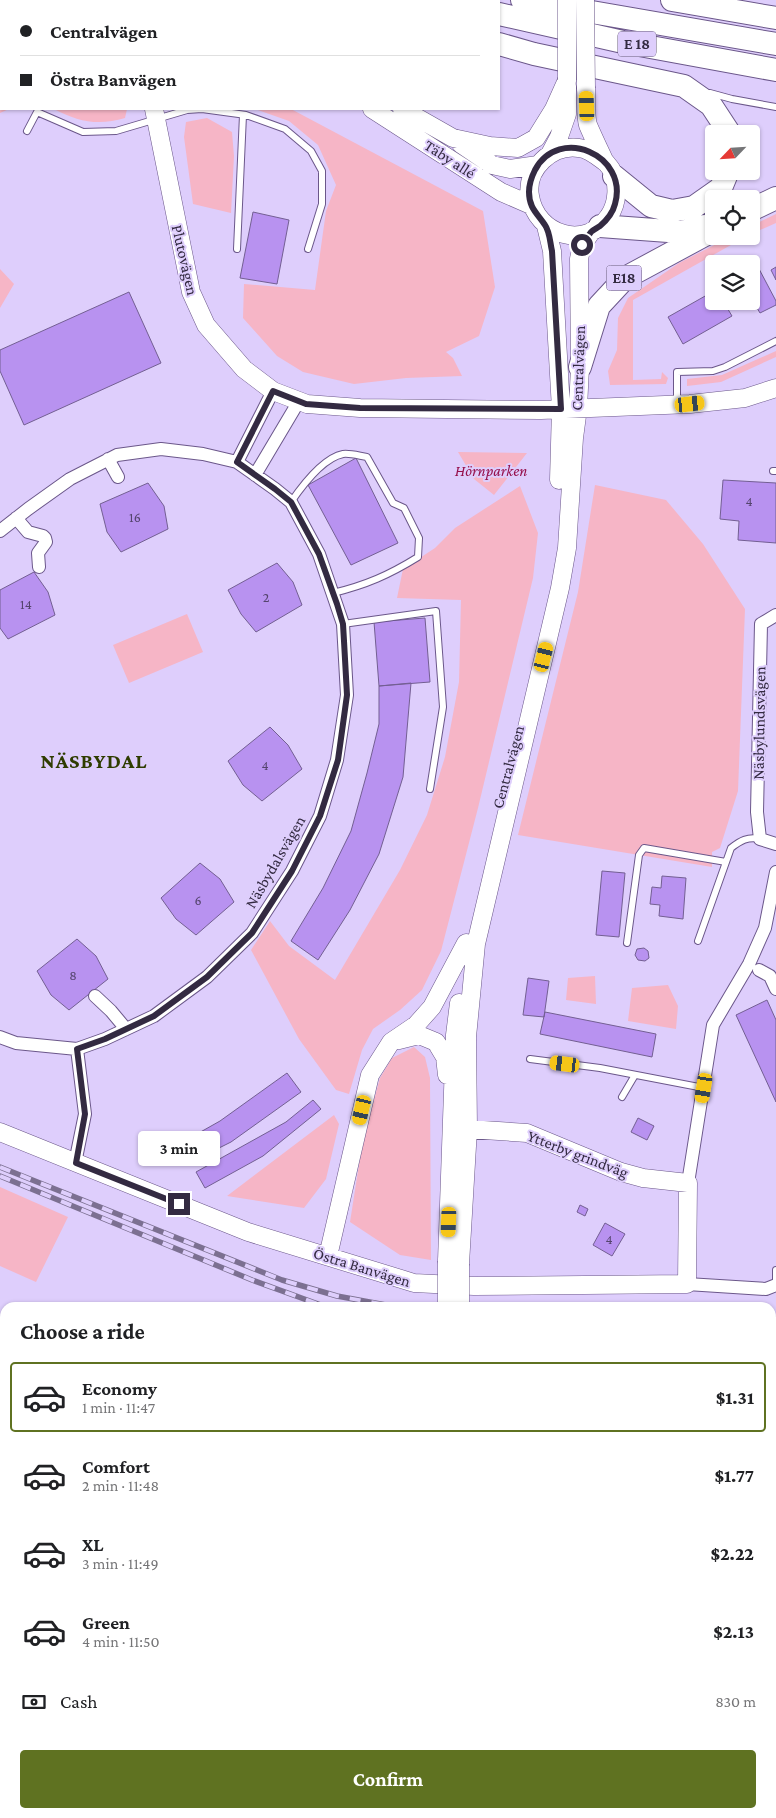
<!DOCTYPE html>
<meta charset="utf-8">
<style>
:root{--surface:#fff;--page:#f6f6f6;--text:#202124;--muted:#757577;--line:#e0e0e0;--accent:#5f7221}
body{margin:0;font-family:"Crimson Pro",serif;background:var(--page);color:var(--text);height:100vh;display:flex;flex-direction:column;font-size:19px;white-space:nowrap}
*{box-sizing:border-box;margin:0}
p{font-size:16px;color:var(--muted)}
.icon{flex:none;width:28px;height:28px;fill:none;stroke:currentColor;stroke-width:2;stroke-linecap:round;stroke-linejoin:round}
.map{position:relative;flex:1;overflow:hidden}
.drawer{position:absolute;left:0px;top:1302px;width:776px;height:516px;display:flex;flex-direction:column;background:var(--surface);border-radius:15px 15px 0 0;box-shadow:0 1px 4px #0004}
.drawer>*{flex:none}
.banner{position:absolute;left:0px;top:0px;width:500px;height:110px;box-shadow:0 1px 4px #0004;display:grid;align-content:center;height:110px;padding:0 20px;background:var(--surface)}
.needle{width:32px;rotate:245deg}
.tools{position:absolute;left:705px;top:125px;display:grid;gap:10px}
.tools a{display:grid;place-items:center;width:55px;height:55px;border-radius:5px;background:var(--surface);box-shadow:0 1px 4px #0004;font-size:25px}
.end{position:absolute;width:22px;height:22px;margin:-11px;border:6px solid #332a41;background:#fff;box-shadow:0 0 0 2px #fff}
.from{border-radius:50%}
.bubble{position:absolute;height:35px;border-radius:5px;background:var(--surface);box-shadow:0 1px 4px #0004;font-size:16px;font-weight:700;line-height:35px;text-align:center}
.car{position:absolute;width:15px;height:30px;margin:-15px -8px;border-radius:6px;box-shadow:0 0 4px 1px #0007;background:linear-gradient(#f5c518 24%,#345 0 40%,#f5c518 0 76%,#345 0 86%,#f5c518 0)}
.banner b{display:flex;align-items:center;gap:18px;height:48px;font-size:19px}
.banner b+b{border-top:1px solid var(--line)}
.banner i{width:12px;height:12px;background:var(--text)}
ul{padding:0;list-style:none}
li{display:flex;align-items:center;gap:15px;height:70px;margin:0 10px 8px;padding:0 10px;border:2px solid transparent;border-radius:5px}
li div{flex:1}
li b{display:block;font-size:19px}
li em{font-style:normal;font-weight:700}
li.selected{border-color:var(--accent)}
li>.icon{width:45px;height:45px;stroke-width:1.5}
h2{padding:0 20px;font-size:22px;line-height:60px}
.pay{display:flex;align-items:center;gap:12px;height:55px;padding:0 20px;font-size:19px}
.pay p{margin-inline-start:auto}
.action{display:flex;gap:10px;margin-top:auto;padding:10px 20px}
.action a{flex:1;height:58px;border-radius:5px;background:var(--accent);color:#fff;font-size:20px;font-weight:700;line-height:58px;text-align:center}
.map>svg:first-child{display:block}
</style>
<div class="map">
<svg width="776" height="1818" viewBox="0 0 776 1818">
<rect width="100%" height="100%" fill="#decefc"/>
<path fill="#f6b5c6" d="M0,21L1,109H9L0,113Z
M54,109H127L125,118C99,126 78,122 54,109Z
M255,109H291L483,211L495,287L479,336L446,352L453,358L462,376L406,378L354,384L303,372L277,356L243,318L244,284L315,290L326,211L336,185L318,145L289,121Z
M207,118L232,132L234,156L231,213L193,204L184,137L186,122Z
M776,214V223L751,234V226Z
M732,236H747L633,300V380L661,379L662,372L668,378L666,384L610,385L608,371L617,350L618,318L628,298L679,263Z
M0,269L14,284L0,308Z
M776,351V357L721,382L687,386V379L722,375Z
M458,452L527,453L494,495L474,479Z
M595,485L666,500L703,544L745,609L738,791L720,848L712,852V867L518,835L578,592Z
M520,486L538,533L533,578L478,808L441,951L422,990L400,1010L373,1029L362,1050L349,1094L336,1090L299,1039L251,950L270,921L289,946L335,980L400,870L427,815L445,757L459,682L461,600L397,598L403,569L435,548L455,528Z
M187,614L203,652L129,683L113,645Z
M595,976L596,1004L566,1000L568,978Z
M668,985L678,1006L676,1029L628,1021L632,988Z
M414,1047L425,1057L430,1078L431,1260L400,1255L350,1222L363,1139L380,1078L392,1058Z
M334,1115L339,1124L326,1179L304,1208L227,1196Z
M0,1187L68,1217L36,1282L0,1266Z"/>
<path fill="#b892f0" stroke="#735f92" d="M253,212L289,220L277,284L240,278Z
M758,267L776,301V305L760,313L751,298V270Z
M776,267V280L771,270Z
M714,291V301H723L732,316L683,344L668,317Z
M129,292L161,363L24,425L0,371V350Z
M356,458L398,543L351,565L308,485Z
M723,480L776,483V543L738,540L739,521L720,519Z
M148,483L164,506L168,529L121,552L107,532L100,504Z
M277,563L293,582L302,605L256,632L241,614L228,590Z
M34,572L48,592L55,615L8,639L0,628V590Z
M425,618L430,682L379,686L374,622Z
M411,683L403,777L379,854L350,910L318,960L291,941L323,888L351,831L367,773L379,724V686Z
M270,727L288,745L302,769L262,801L243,785L228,761Z
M200,863L220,879L234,902L196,935L176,919L161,898Z
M602,871L625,873L619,937L596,935Z
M662,876L686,878L683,919L659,916L660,905L650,904L652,887L661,888Z
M77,939L96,956L108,979L69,1010L51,995L37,971Z
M644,948L648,951L649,958L645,961L638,960L635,955L637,949Z
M528,978L549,981L544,1017L523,1015Z
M767,1000L776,1020V1102L736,1015Z
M545,1012L656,1034L652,1057L540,1034Z
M287,1073L301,1092L231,1142L191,1162L181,1143L220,1121Z
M313,1100L321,1109L263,1156L205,1188L196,1172L286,1122Z
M638,1118L654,1126L647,1140L631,1132Z
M580,1205L588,1209L585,1216L577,1212Z
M605,1223L625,1234L612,1256L593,1245Z
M771,1433L776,1434V1504L771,1503V1467L774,1450H771Z
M771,1563L776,1564V1576L771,1601Z
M5,1569V1598L0,1600V1571Z
M5,1710V1731L0,1733V1712Z
M22,1814H43L45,1818H18L17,1816Z
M88,1814H107L109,1818H89Z
M228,1814H251L252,1818H228Z
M537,1814H580V1818H537Z"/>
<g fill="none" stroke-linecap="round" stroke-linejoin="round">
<g stroke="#6b578a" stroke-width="8">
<path id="lane" d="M710,93L732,99L776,107
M27,131L37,112L83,132L116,131L187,110L202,109L246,115L285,129L311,151L322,171V204L308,249
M237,249L243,115
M677,403V372L713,371L725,367L776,341
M773,471H776
M291,502C302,486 323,458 343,454C350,453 360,456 367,457L393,503L404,508L419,538L418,557C389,575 366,585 333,593
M343,624L436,611L443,707L430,789
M698,941L731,848C740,841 748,836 760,839
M627,943L639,855L644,848L726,862
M530,1059L600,1068L704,1088
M622,1097L635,1075
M776,1285V1270
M0,1547H5
M0,1617L5,1613
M0,1642L2,1657L0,1663
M520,1814V1818"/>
</g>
<g stroke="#6b578a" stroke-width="14">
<path id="street" d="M108,459L118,477
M237,462L273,391
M255,475L299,401
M16,518L28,532L43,536L45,538L46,542L38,553L39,567
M0,531L28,509L70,479L117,455L161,449L203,454L237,462L275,489L291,502L319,554L343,624L347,695L337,760L320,816L292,871L252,933L207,977L154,1016L105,1039L77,1049L85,1114L75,1163
M776,615L761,624L757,812L760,839L776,844
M759,970L770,976L776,989
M95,996L111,1011L126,1029
M0,1037L16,1043L77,1049
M688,1183L713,1025L749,964L765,928L776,872
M687,1284L766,1289L776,1285
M771,1396L776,1397
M771,1712L776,1691
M771,1737L776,1738
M302,1814V1818
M748,1818L749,1814"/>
</g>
<g stroke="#6b578a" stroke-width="19">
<path id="secondary" d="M177,0L179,1
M205,0L207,1
M586,88C587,99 585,115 588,125C593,137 599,149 604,160C606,163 609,166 611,169C619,183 618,203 609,216C586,251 536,235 530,196C525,169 552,144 579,148C589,149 597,156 605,162
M154,109L191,292L206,325L244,369L273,391L307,404L360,408L541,410L690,404L745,398L776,388
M372,109L501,192L531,205
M402,109L453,138L490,146L518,148L536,138L554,109L567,80
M461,144L492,165L510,169L538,165
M550,154L559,137L567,114V86
M546,226L552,251L561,409L559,480
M399,1040L419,1035L436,1042L445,1057L447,1075
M0,1132L248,1232L414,1283L474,1286L687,1284L688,1183L643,1178L621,1172L527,1133L468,1129
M328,1256L370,1075L391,1042L416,1025L432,1007L466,943
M447,1261L455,1035L459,1003
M460,1264L468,1129L467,1037L476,944L560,588L567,548L574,438L578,408L580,367L579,259L582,245L592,231
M0,1767L5,1765
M0,1786L5,1784
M449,1814V1818
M469,1814V1818"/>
</g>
<g stroke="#6b578a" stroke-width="24">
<path id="highway" d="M339,0L343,1
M438,0L444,1
M522,0L776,44
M672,0L776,18
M499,14L623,42L776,70
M499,44L534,54L684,86L711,105L730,134
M614,176L651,206L672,211L694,207L721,188L728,171
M751,210L776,198
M600,226L682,232L705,226
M580,367L599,306L625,278L714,230"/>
</g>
<use href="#lane" stroke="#fff" stroke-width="6"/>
<use href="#street" stroke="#fff" stroke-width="12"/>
<use href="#secondary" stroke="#fff" stroke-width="18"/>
<use href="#highway" stroke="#fff" stroke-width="22"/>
<g stroke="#7c7091" stroke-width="5.5">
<path id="rail" d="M0,1167L282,1280L337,1296L402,1308
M0,1176L252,1280L329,1308
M771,1318L776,1319
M771,1341L776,1342
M771,1350H776
M771,1372L776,1373
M0,1392L5,1391
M0,1416L5,1415"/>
</g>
<use href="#rail" stroke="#decefc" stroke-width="4" stroke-dasharray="11" stroke-linecap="butt"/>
<g stroke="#6b578a" stroke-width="19" stroke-linecap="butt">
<path id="secondary-bridge" d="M567,0V80
M585,0L586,88
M447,1261V1308
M460,1264V1308"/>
</g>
<use href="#secondary-bridge" stroke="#fff" stroke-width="18"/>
</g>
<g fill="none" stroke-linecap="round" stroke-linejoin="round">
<path stroke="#332a41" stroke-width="6" d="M179,1204L76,1163L85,1114L77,1049L105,1039L154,1016L207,977L252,933L292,871L320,816L338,760L347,695L344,641L343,624L337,604L319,554L291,502L275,489L237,462L273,391L306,404L360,408L561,409L552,251C550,243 550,232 545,225C537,213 529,208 529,192C529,184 532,176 535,170C559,125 629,155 615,204C613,212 607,220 600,226C597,228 594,229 591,232C588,236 585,241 582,245"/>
</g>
<g text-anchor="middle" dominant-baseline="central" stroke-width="4" stroke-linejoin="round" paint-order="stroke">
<g font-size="14" fill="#54446d">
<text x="749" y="501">4</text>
<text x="135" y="517">16</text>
<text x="266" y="597">2</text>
<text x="26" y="604">14</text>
<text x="265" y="765">4</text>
<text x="198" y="900">6</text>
<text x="73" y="975">8</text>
<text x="609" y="1239">4</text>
</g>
<g fill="#decefc" stroke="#665b79" stroke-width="1">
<rect x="618" y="31.5" width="38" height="25" rx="4"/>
<rect x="606.5" y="265.5" width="35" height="25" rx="4"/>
</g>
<g font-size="15" font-weight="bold" fill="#332a41">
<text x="637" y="44">E 18</text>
<text x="624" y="278">E18</text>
</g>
<g font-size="16" fill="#332a41" stroke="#decefc">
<text transform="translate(450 159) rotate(33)">Täby allé</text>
<text transform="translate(185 260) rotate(77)">Plutovägen</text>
<text transform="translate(578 368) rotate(-88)">Centralvägen</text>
<text transform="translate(759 723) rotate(-89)">Näsbylundsvägen</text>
<text transform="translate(508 767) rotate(-75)">Centralvägen</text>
<text transform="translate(275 862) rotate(-60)">Näsbydalsvägen</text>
<text transform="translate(578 1154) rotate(21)">Ytterby grindväg</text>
<text transform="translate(362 1267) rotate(17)">Östra Banvägen</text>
</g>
<g font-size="16" font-style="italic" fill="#96104c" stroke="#decefc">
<text x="491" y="470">Hörnparken</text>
</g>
<g font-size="21" font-weight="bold" letter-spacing="1" fill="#2f3c00" stroke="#decefc">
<text x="94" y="761">NÄSBYDAL</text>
</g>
</g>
</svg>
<div class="tools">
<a><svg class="needle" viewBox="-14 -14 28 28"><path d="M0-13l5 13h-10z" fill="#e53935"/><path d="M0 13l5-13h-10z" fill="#757577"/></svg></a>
<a><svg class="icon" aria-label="locate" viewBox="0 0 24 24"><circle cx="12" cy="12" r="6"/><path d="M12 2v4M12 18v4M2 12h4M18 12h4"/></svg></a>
<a><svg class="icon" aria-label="layers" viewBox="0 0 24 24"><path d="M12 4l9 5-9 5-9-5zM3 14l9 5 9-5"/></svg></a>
</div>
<i class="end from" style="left:582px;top:245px"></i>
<i class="end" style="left:179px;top:1204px"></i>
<div class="bubble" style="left:138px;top:1131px;width:82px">3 min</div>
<i class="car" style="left:587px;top:106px;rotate:358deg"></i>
<i class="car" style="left:690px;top:404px;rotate:84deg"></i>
<i class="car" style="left:544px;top:657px;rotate:14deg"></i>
<i class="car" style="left:565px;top:1064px;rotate:277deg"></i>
<i class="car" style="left:704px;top:1088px;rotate:189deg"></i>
<i class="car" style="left:362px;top:1110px;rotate:193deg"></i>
<i class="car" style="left:449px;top:1222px;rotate:182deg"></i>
<div class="banner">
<b><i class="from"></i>Centralvägen</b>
<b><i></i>Östra Banvägen</b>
</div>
<section class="drawer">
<h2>Choose a ride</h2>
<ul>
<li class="selected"><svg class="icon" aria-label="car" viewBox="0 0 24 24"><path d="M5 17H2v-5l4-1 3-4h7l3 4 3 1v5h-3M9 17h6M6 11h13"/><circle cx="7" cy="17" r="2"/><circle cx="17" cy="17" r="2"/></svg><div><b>Economy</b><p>1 min · 11:47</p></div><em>$1.31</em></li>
<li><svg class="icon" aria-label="car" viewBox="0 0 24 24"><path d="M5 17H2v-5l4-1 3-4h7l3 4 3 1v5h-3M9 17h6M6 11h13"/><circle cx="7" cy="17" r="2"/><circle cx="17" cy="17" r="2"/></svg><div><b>Comfort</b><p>2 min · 11:48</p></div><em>$1.77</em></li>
<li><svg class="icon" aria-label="car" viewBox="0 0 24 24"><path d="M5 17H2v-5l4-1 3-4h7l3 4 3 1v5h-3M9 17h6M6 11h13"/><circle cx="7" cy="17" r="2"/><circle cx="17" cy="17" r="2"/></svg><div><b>XL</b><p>3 min · 11:49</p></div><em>$2.22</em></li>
<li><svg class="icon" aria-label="car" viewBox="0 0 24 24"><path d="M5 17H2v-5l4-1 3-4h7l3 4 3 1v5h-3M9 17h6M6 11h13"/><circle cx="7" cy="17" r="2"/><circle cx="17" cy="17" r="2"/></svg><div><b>Green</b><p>4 min · 11:50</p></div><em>$2.13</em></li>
</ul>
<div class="pay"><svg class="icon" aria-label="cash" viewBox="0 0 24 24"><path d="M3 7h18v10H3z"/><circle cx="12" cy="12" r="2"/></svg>Cash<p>830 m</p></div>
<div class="action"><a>Confirm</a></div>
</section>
</div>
